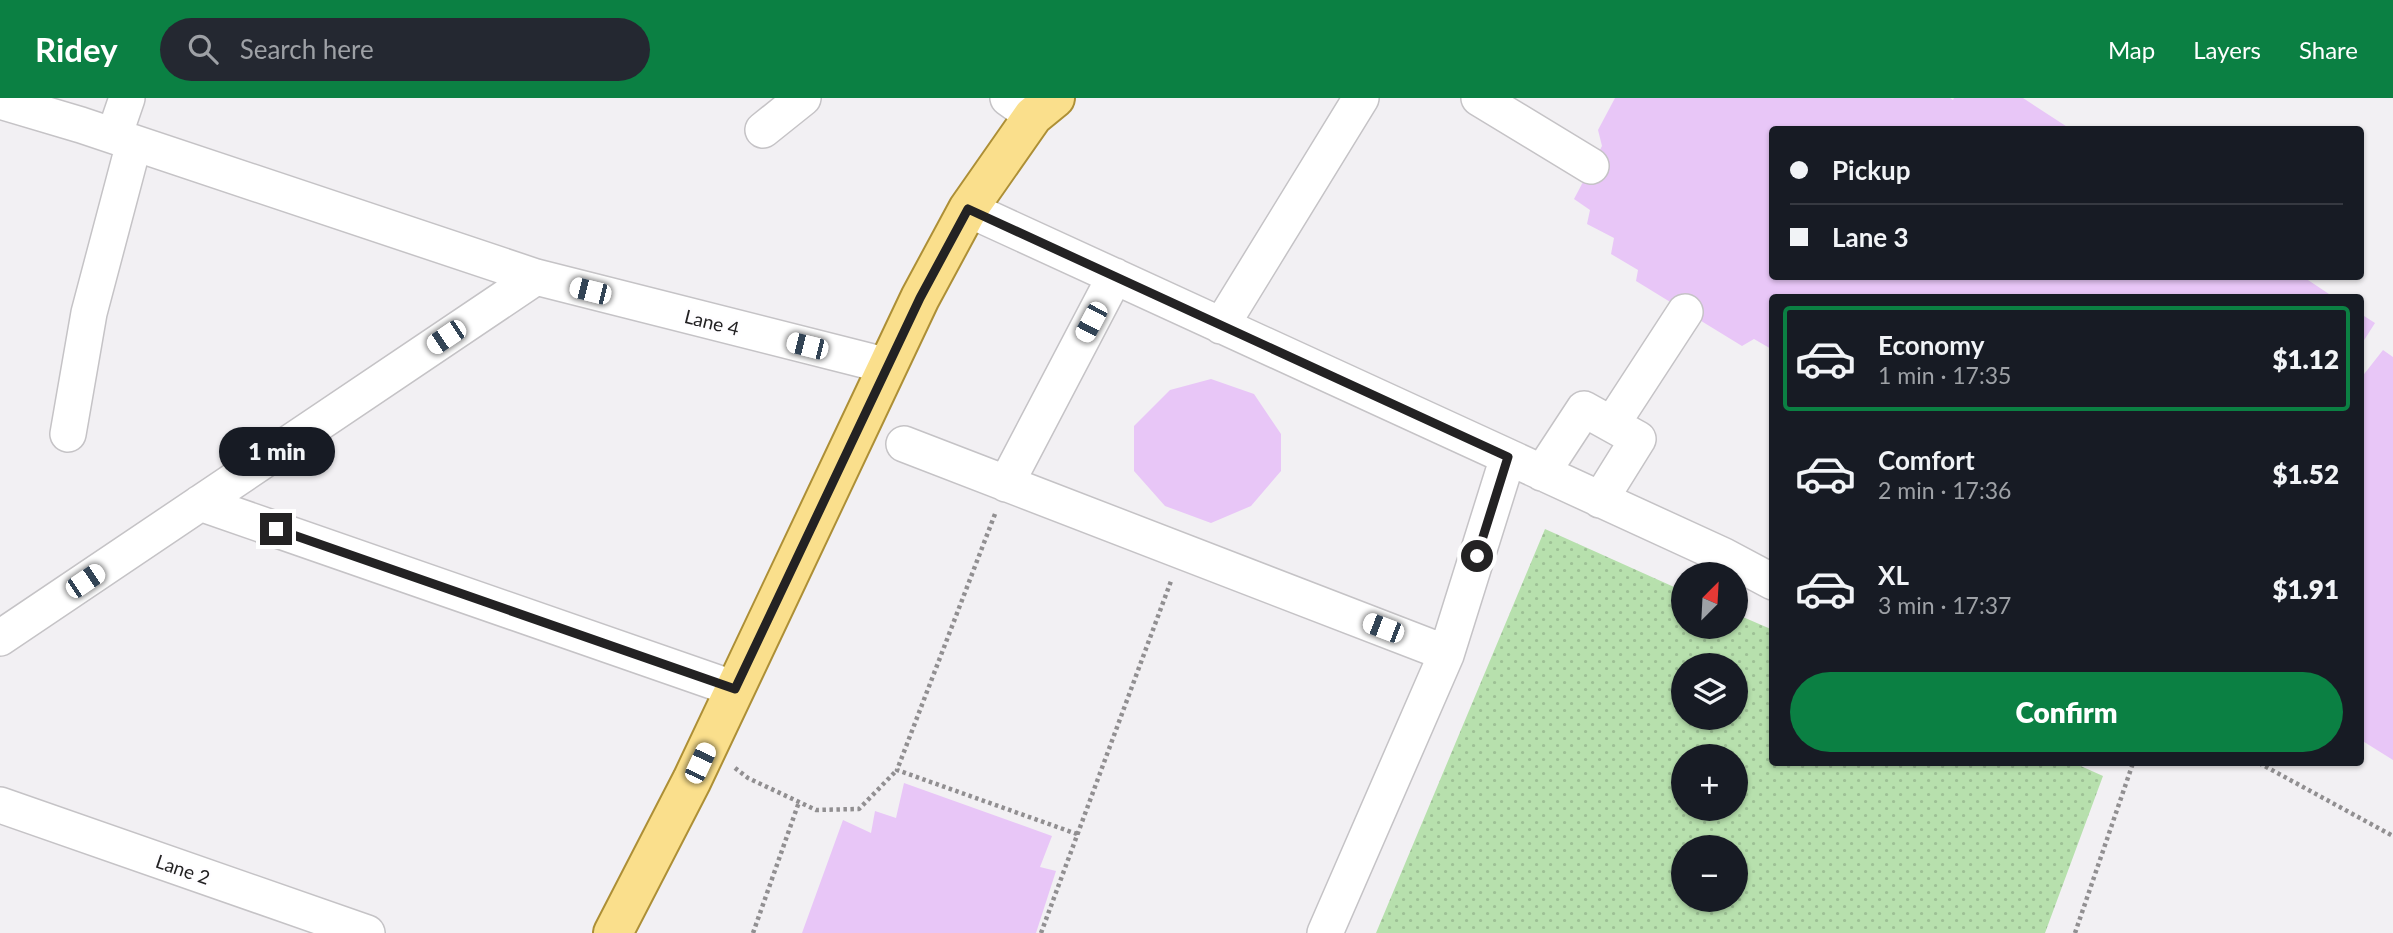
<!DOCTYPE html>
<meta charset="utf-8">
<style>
:root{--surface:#171b24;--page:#242831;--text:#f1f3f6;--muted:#9ea1a6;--line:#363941;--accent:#0b8043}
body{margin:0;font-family:Lato,sans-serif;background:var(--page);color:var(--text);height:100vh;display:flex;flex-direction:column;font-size:26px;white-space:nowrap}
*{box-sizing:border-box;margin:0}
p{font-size:23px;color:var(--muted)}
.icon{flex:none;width:38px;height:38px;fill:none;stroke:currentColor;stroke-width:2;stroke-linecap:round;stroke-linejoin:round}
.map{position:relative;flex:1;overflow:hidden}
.panel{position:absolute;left:1769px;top:196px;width:595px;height:472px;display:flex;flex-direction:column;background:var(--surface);border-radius:7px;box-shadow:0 2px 5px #0004}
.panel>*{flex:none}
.hud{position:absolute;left:1769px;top:28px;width:595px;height:154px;border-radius:7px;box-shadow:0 2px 5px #0004;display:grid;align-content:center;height:154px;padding:0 21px;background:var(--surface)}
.needle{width:46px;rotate:24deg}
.tools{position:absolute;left:1671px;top:464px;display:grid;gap:14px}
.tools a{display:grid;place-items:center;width:77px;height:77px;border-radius:50%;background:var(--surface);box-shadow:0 2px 5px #0004;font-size:35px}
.end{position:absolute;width:32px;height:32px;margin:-16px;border:9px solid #232223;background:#fff;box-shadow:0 0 0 4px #fff}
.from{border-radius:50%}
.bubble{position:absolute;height:49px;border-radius:24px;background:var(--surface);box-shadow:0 2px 5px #0004;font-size:23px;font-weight:800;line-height:49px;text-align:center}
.car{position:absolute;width:21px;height:42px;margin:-21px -10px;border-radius:9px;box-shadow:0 0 5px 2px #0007;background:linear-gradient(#fff 24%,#345 0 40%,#fff 0 76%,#345 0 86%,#fff 0)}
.hud b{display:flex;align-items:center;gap:24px;height:66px;font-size:26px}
.hud b+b{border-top:2px solid var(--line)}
.hud i{width:18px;height:18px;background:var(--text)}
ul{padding:12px 0 0;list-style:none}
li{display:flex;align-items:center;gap:21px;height:105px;margin:0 14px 10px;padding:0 7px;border:4px solid transparent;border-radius:7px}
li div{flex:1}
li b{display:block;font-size:26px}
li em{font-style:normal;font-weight:800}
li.current{border-color:var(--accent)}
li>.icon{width:63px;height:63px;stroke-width:1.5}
.primary-button{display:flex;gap:14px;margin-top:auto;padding:14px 21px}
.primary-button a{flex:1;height:80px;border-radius:42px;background:var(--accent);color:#fff;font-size:28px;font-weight:800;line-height:80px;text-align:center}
header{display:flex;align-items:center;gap:42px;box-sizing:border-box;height:98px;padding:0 35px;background:var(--accent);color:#fff}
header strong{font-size:33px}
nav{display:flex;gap:38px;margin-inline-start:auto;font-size:24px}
.search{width:490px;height:63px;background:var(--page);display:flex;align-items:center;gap:18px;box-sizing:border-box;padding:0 24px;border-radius:38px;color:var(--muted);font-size:26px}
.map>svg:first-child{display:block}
</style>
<header>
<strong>Ridey</strong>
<div class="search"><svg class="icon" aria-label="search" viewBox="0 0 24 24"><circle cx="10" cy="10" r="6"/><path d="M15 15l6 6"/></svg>Search here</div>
<nav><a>Map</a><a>Layers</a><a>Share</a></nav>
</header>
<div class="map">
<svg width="2393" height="835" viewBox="0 0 2393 835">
<defs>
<pattern id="grass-dots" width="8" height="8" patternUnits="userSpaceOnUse" patternTransform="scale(1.75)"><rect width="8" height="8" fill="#b7e0ad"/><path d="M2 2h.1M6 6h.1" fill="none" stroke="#9dc095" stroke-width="1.8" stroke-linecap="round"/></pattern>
</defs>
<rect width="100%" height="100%" fill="#f2f0f3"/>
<path fill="url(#grass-dots)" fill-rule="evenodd" d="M1545,431L1683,493L1684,528H1736V516L1773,532V665H2074L2103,678L2045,835H1376ZM1684,567H1736V620H1684ZM1684,658H1736V710H1684ZM1684,749H1736V802H1684Z"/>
<path fill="#e8c6f7" d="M1615,0H1950L1953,2L1954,0H2023L2072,32H1773V178H2302L2335,200H1773V252L1754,241L1742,248L1636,183L1638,172L1611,156L1614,140L1587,126L1590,112L1574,101L1602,48L1598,32Z
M2361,216L2375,225L2361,247Z
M2383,252L2393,259V662L2361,642V280Z
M1211,281L1254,296L1281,336V373L1251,408L1211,425L1165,408L1134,373V328L1170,292Z
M904,685L1052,738L1040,769L1056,773L1036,835H802L843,722L871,735L875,713L896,720Z"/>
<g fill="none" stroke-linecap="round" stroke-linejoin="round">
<g stroke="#c5c3c6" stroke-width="38">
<path id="minor" d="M1008,0L1033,18
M1479,0L1591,68
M0,3L81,27L536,179L888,268
M763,32L803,0
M114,38L127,0
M968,111L1724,458L1773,484
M1221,228L1361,0
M1612,326L1685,214
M68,336L89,215L134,45
M904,346L1433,550L1446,557
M1542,375L1584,311L1638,341L1600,402
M1006,386L1115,178
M200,405L735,591
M0,540L536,179
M0,707L367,835
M1325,835L1446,557L1508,359"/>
</g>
<g stroke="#ad8f36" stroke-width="42">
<path id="major" d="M613,835L692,682L920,200L968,111L1033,18L1055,0"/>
</g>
<path stroke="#918f91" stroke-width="4.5" stroke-dasharray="3.5 3.5" stroke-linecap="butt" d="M995,416L897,672L1077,736
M2259,665L2393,738
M735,670L748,680L816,712L859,711L897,672
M753,835L799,704
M1041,835L1171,483
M2075,835L2133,665"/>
<use href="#minor" stroke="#fff" stroke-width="35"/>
<use href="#major" stroke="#fadf8c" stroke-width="38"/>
</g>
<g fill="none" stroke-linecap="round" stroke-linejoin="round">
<path stroke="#232223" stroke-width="9" d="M276,431L735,591L920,200L968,111L1508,359L1477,458"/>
</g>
<g text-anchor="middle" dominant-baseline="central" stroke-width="5" stroke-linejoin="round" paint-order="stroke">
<g font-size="19" fill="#232223" stroke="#fefdff">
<text transform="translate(712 224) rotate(14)">Lane 4</text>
<text transform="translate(183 771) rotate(19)">Lane 2</text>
</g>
</g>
</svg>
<div class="tools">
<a><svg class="needle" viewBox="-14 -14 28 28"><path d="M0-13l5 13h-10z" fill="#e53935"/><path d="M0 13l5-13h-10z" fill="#9ea1a6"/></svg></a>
<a><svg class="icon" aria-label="layers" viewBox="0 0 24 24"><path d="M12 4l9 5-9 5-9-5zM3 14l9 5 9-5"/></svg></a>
<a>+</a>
<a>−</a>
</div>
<i class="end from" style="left:1477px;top:458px"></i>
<i class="end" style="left:276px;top:431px"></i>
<div class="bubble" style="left:219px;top:329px;width:116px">1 min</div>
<i class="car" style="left:590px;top:193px;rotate:284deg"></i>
<i class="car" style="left:1091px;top:224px;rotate:208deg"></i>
<i class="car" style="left:446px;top:239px;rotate:236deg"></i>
<i class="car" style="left:807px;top:248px;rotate:284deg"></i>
<i class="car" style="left:85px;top:483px;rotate:56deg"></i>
<i class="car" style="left:1383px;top:530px;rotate:291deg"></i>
<i class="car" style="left:700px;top:665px;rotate:25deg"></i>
<div class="hud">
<b><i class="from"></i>Pickup</b>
<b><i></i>Lane 3</b>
</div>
<section class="panel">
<ul>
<li class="current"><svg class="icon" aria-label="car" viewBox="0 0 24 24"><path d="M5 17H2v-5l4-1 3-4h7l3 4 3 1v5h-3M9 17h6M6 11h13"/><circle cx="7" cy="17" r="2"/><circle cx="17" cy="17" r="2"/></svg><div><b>Economy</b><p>1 min · 17:35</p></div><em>$1.12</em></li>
<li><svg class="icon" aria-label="car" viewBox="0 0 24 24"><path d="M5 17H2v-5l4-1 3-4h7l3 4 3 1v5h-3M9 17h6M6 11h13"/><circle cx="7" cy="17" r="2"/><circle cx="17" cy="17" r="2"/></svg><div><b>Comfort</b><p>2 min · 17:36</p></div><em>$1.52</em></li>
<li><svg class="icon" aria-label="car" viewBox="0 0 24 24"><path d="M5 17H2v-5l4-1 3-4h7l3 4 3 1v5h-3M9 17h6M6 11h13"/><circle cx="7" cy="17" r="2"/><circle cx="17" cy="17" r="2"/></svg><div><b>XL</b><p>3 min · 17:37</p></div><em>$1.91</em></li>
</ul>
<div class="primary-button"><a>Confirm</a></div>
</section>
</div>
